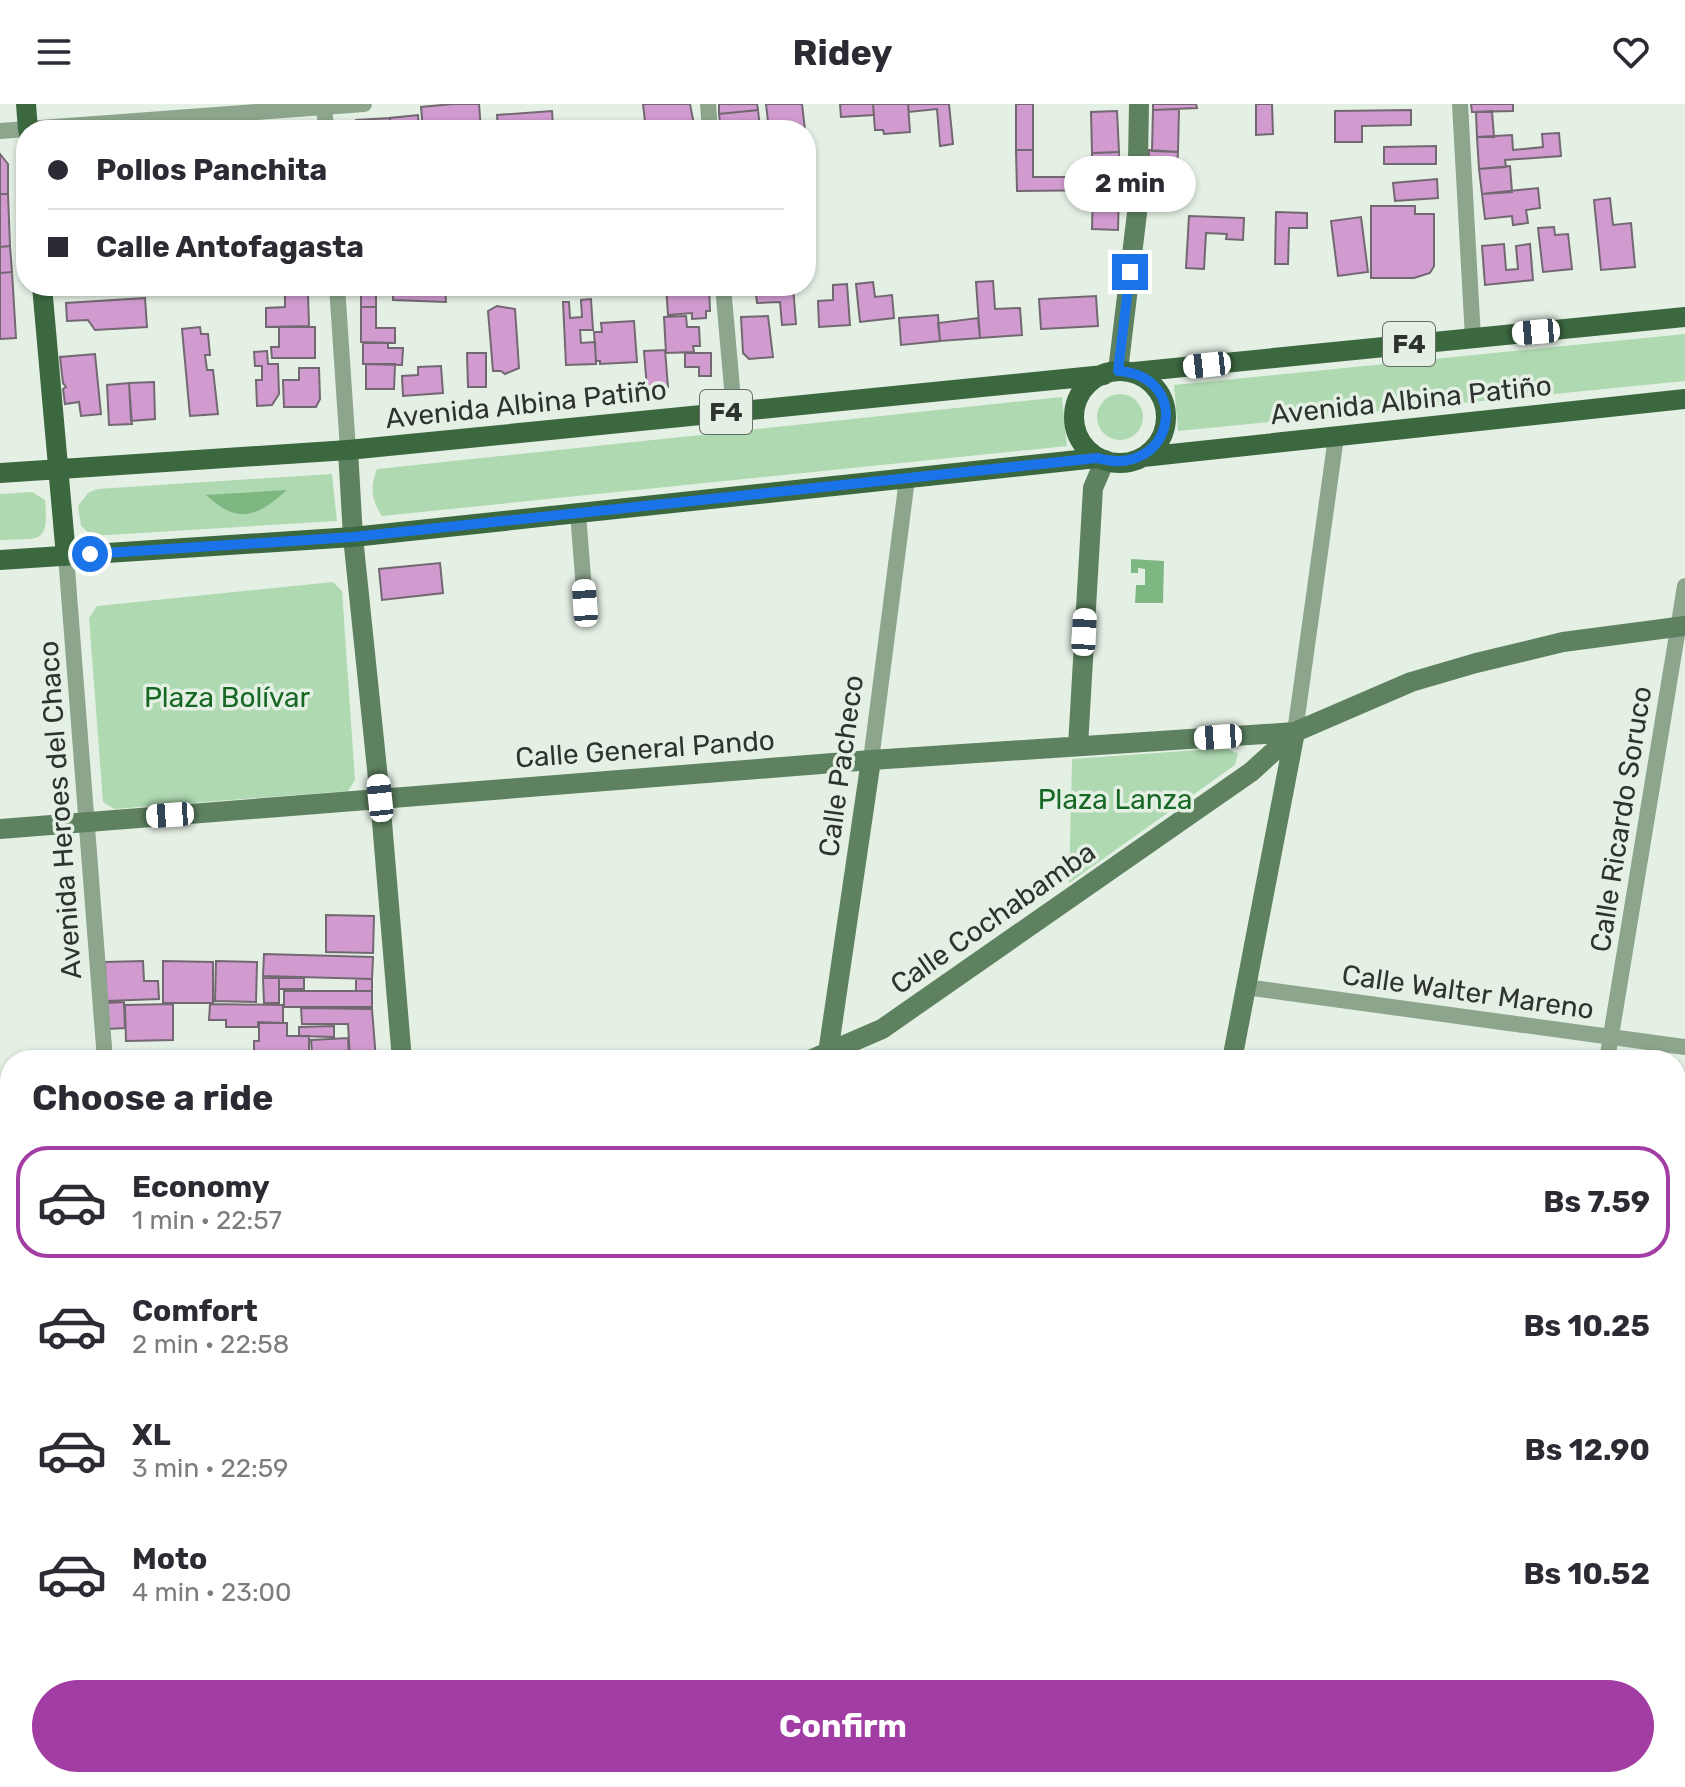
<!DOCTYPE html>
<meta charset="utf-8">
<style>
:root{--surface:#fff;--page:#f7f7f7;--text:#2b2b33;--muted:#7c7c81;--line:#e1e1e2;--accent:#a23ea3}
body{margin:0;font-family:Rubik,sans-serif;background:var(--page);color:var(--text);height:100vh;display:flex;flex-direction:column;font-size:30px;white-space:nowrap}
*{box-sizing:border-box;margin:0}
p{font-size:26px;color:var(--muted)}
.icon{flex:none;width:44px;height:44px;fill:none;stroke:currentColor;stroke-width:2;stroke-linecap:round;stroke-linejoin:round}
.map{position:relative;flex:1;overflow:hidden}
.details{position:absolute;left:0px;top:946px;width:1686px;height:738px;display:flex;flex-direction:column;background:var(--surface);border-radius:32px 32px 0 0;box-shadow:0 2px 6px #0004}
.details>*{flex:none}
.guide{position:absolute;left:16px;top:16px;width:800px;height:176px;border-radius:32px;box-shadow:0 2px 6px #0004;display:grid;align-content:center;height:176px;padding:0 32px;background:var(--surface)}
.end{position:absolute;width:36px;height:36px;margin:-18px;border:10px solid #1a73e8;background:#fff;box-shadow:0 0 0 4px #fff}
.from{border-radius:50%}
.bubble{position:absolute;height:56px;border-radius:28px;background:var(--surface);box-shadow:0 2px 6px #0004;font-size:26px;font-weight:700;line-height:56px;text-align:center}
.car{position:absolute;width:24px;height:48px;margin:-24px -12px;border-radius:10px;box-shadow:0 0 6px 2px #0007;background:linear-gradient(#fff 24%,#345 0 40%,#fff 0 76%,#345 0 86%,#fff 0)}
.guide b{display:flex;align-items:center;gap:28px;height:76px;font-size:30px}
.guide b+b{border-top:2px solid var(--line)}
.guide i{width:20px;height:20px;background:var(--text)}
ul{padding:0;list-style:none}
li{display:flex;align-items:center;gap:24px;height:112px;margin:0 16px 12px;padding:0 16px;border:4px solid transparent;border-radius:32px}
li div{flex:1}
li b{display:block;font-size:30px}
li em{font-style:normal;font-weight:700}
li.selected{border-color:var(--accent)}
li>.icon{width:72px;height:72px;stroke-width:1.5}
h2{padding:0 32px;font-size:36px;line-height:96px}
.button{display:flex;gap:16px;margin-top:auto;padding:16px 32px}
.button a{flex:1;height:92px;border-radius:48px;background:var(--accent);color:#fff;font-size:32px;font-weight:700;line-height:92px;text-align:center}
header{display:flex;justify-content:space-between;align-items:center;height:104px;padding:0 32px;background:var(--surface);font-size:36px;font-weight:700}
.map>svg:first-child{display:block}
</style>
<header><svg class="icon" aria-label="menu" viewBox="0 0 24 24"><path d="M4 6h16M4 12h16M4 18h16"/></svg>Ridey<svg class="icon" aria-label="heart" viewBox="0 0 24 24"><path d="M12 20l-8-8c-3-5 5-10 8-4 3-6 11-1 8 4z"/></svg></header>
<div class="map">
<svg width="1685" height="1683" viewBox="0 0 1685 1683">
<rect width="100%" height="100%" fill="#e5f0e5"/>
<path fill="#afd9b1" d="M1685,230V277L1178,327L1174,281Z
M1097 313a23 23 0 1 1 46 0a23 23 0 1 1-46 0Z
M1062,293L1067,342L382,412C371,396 370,382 377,365Z
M332,370L337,417L92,432L81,422L78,402L88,389L97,385Z
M32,388L45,396C49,442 40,434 0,436V390Z
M333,478L342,487L355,676L348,687L114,705L103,698L89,514L97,502Z
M1226,644L1238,650L1235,661L1069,779L1072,655Z"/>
<path fill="#7fb782" d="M287,386C257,413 238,421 206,391Z
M1131,455L1164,457L1163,499H1135L1136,481H1145V465L1138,464V469H1131Z"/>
<path fill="#d19bd0" stroke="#726871" stroke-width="2" d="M453,0H479L481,26H423L421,3Z
M643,0H690L695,26H646Z
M719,0H757L758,6L719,10Z
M766,0H802L805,26H769Z
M840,0H873L874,11L841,13Z
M873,0H908L910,28L884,30L883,26H875Z
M908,0H949L953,40L940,42L937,5L909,8Z
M1016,0H1033V46H1016Z
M1153,0H1196L1197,4L1153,6Z
M1256,0H1272L1273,30L1256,31Z
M1471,0H1513V7L1472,8Z
M1179,5L1178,48L1152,47L1153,6Z
M758,6L760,24L721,26L719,10Z
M1411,6V21L1362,22V38H1335V7Z
M552,7L553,22L563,21V26H498L497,11Z
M1117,7L1119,48L1092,49L1091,8Z
M1492,7L1494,33H1477L1476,8Z
M418,11L419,26H391L390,14Z
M390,14L391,26H349L356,16Z
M241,17V26H221L220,19Z
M1559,29L1561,52L1505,56L1506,63L1479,65L1477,33L1512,31L1513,46L1543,43L1542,30Z
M1436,42V60H1384V43Z
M1016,46H1033V73H1092V49L1119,48V86L1017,87Z
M1149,46L1178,48L1175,94L1147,93Z
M0,50L8,60V90H0Z
M1510,62L1512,88L1482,90L1479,65Z
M1437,75L1438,94L1395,97L1393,79Z
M1538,84L1540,104L1526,106L1528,119L1513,121L1512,112L1485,115L1482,90Z
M1093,85L1119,86L1118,126L1092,125Z
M0,90H8L10,142L0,143Z
M1610,94L1613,121L1631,119L1635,163L1601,166L1594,96Z
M1371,102H1415V110H1434V162L1430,169L1414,174H1371Z
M1276,108L1307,109V124H1289L1288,160H1275Z
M1189,112L1244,114L1243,136L1226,135L1227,130L1206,129L1204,165L1186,164Z
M1361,113L1368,168L1338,172L1331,117Z
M1554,123L1555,131L1568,130L1572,165L1543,168L1538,124Z
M1504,140L1506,166L1518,165L1516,142L1530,140L1533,176L1485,181L1482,142Z
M10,142L12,168L0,169V143Z
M12,168L16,234L0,235V169Z
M993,177L995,205L1020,204L1022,231L980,234L976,178Z
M873,178L875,193L892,191L894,214L860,218L856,180Z
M847,180L850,221L819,223L818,197L833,196V181Z
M361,182H376V203H361Z
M393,182H445L446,198L393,196Z
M666,182H709L710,207H706V214L692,215V209L668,211Z
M755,182H793L796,220L782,221L780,198L757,199Z
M308,190L309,222L266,223V204L285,203V191Z
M1096,192L1098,222L1041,225L1039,195Z
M145,194L147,223L95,226L88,216L67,217L66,199Z
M591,195L593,226H580L581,239L595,238L596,260L566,261L563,198H569L570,214L582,213L581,196Z
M497,202L515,205L519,264L505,270L501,267H493L488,207Z
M361,203H376V224H395V239L361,238Z
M938,211L940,237L901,241L899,214Z
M686,212L687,223H699L700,242H693L694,248L666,249L664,213Z
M768,212L773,253L749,255L743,249L741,213Z
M978,214L980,234L940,237L938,219Z
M634,217L637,258L600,260V257H596L594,228H602L601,219Z
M200,223L201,230H208L210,251H205L207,266H213L218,310L190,312L182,225Z
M279,223H315V254H272L271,243H279Z
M363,239H388V244H403L402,261L363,260Z
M665,246L668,283L647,284L644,247Z
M267,247L268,260H278L279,290L272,301L257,302L256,276H262V262H255L254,248Z
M467,249H486V283H468Z
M685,249H711V272H699V263H685Z
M95,250L101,310L81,312L79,298L65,300L63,285L66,283L63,279L60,253Z
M366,260H395L394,285H366Z
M441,262L443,289L403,292L402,272L418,271V263Z
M299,264H319L320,295L316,303H284L283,276H299Z
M154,278L155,315L131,317L129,279Z
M129,279L132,320L109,321L107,281Z
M440,459L443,489L382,496L379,465Z
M326,811L374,812L373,849L326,848Z
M264,850L373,853L372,875L263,872Z
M143,857L144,877H158L159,895L106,897L105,858Z
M163,857L213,858V899H163Z
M216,857L257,858L256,898L215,897Z
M263,874H279V899H264Z
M279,874H304V885H279Z
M356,875H372V887H356Z
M284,887H372V903H284Z
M124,898L125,924L107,925L106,899Z
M173,900V936L126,937L125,901Z
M210,900L283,901V919L258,918V923H226V916H209Z
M301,904L372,905L376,956H350L348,920H302Z
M259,919H287V932H309V949H254V937H259Z
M334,922V933L299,932V923Z
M348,934L349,956H337L336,947L312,948L311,936Z
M1685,1056V1084L1676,1087V1059Z
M10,1283V1330L0,1331V1284Z
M43,1674H107L108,1683H43Z"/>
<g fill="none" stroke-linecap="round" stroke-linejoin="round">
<path stroke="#8da58d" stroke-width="16" d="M324,0L326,26
M708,0L710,26
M1460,0L1473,234
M0,27L364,0
M337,182L348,346
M723,182L734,307
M578,409L585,499
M66,452L105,956
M1295,628L1336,333
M871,656L907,375
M1245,883L1685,943
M1607,956L1685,482
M1676,1306L1685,1307
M0,1389L10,1390
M9,1593L10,1571
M146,1683V1674
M197,1683L201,1674
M1098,1683L1100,1674
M1485,1683L1487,1674"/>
<path stroke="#5e8260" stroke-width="20" d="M1118,267L1137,109L1139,0
M348,346L353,433L380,694L402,956
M1078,642L1093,384L1105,356
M0,725L871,656L1295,628
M810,956L882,925L1251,668L1295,628L1411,578L1476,559L1563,538L1685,522
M827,956L871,656
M1232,956L1295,628
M0,1230L10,1229
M1676,1664L1685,1665
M1569,1674L1635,1683
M336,1683L337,1674
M723,1683L725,1674"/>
<path stroke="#3c683f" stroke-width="20" d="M26,0L28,26
M42,182L66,452
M1074 313a46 46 0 1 1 92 0a46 46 0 1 1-92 0Z
M1134,268L1685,213
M1143,353L1685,295
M0,369L348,346L1104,271
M0,456L353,433L1097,354"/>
</g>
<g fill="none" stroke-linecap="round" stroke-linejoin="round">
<path stroke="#1a73e8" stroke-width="10" d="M90,450L353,433L1097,354C1174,376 1194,272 1118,267L1130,168"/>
</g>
<g text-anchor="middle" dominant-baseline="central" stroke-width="7" stroke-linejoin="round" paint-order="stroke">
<g fill="#e5f0e5" stroke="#666c66" stroke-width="2">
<rect x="1383" y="218" width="52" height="44" rx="6"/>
<rect x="700" y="286" width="52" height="44" rx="6"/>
</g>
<g font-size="26" font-weight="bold" fill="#2f332f">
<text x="1409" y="240">F4</text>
<text x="726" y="308">F4</text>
</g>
<g font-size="28" fill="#2f332f" stroke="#e5f0e5">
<text transform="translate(1411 296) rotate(-6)">Avenida Albina Patiño</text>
<text transform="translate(526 300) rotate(-6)">Avenida Albina Patiño</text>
<text transform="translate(645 645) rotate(-4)">Calle General Pando</text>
<text transform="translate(841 662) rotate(-82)">Calle Pacheco</text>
<text transform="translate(60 706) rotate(-94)">Avenida Heroes del Chaco</text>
<text transform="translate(1621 715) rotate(-81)">Calle Ricardo Soruco</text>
<text transform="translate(993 814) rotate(-35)">Calle Cochabamba</text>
<text transform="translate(1468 888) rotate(8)">Calle Walter Mareno</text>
</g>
<g font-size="28" fill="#176825" stroke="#e5f0e5">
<text x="227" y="593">Plaza Bolívar</text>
<text x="1115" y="695">Plaza Lanza</text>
</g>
</g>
</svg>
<i class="end from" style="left:90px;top:450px"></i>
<i class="end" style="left:1130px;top:168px"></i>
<div class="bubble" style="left:1064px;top:52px;width:132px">2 min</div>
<i class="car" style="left:1536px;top:228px;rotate:265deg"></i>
<i class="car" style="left:1207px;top:261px;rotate:264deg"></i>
<i class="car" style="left:585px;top:499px;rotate:356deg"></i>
<i class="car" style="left:1084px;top:528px;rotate:3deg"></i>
<i class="car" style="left:1218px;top:633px;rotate:266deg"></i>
<i class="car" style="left:380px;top:694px;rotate:354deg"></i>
<i class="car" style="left:170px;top:711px;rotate:266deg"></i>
<div class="guide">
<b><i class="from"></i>Pollos Panchita</b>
<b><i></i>Calle Antofagasta</b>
</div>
<section class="details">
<h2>Choose a ride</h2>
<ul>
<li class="selected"><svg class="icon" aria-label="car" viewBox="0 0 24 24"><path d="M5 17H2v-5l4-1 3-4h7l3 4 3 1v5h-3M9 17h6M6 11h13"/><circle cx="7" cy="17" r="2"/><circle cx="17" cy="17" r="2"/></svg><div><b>Economy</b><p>1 min · 22:57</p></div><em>Bs 7.59</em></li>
<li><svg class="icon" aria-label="car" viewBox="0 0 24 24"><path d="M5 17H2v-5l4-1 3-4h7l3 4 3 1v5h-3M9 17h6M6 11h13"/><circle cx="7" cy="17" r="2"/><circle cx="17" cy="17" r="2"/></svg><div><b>Comfort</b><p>2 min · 22:58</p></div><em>Bs 10.25</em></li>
<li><svg class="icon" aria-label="car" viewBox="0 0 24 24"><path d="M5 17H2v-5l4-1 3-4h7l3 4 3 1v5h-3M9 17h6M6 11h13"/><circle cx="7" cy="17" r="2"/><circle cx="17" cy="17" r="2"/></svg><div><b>XL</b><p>3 min · 22:59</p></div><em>Bs 12.90</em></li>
<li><svg class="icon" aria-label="car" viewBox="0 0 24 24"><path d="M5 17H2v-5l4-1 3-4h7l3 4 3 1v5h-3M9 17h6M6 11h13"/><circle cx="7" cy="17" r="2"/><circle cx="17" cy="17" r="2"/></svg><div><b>Moto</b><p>4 min · 23:00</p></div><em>Bs 10.52</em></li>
</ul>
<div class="button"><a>Confirm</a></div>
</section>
</div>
